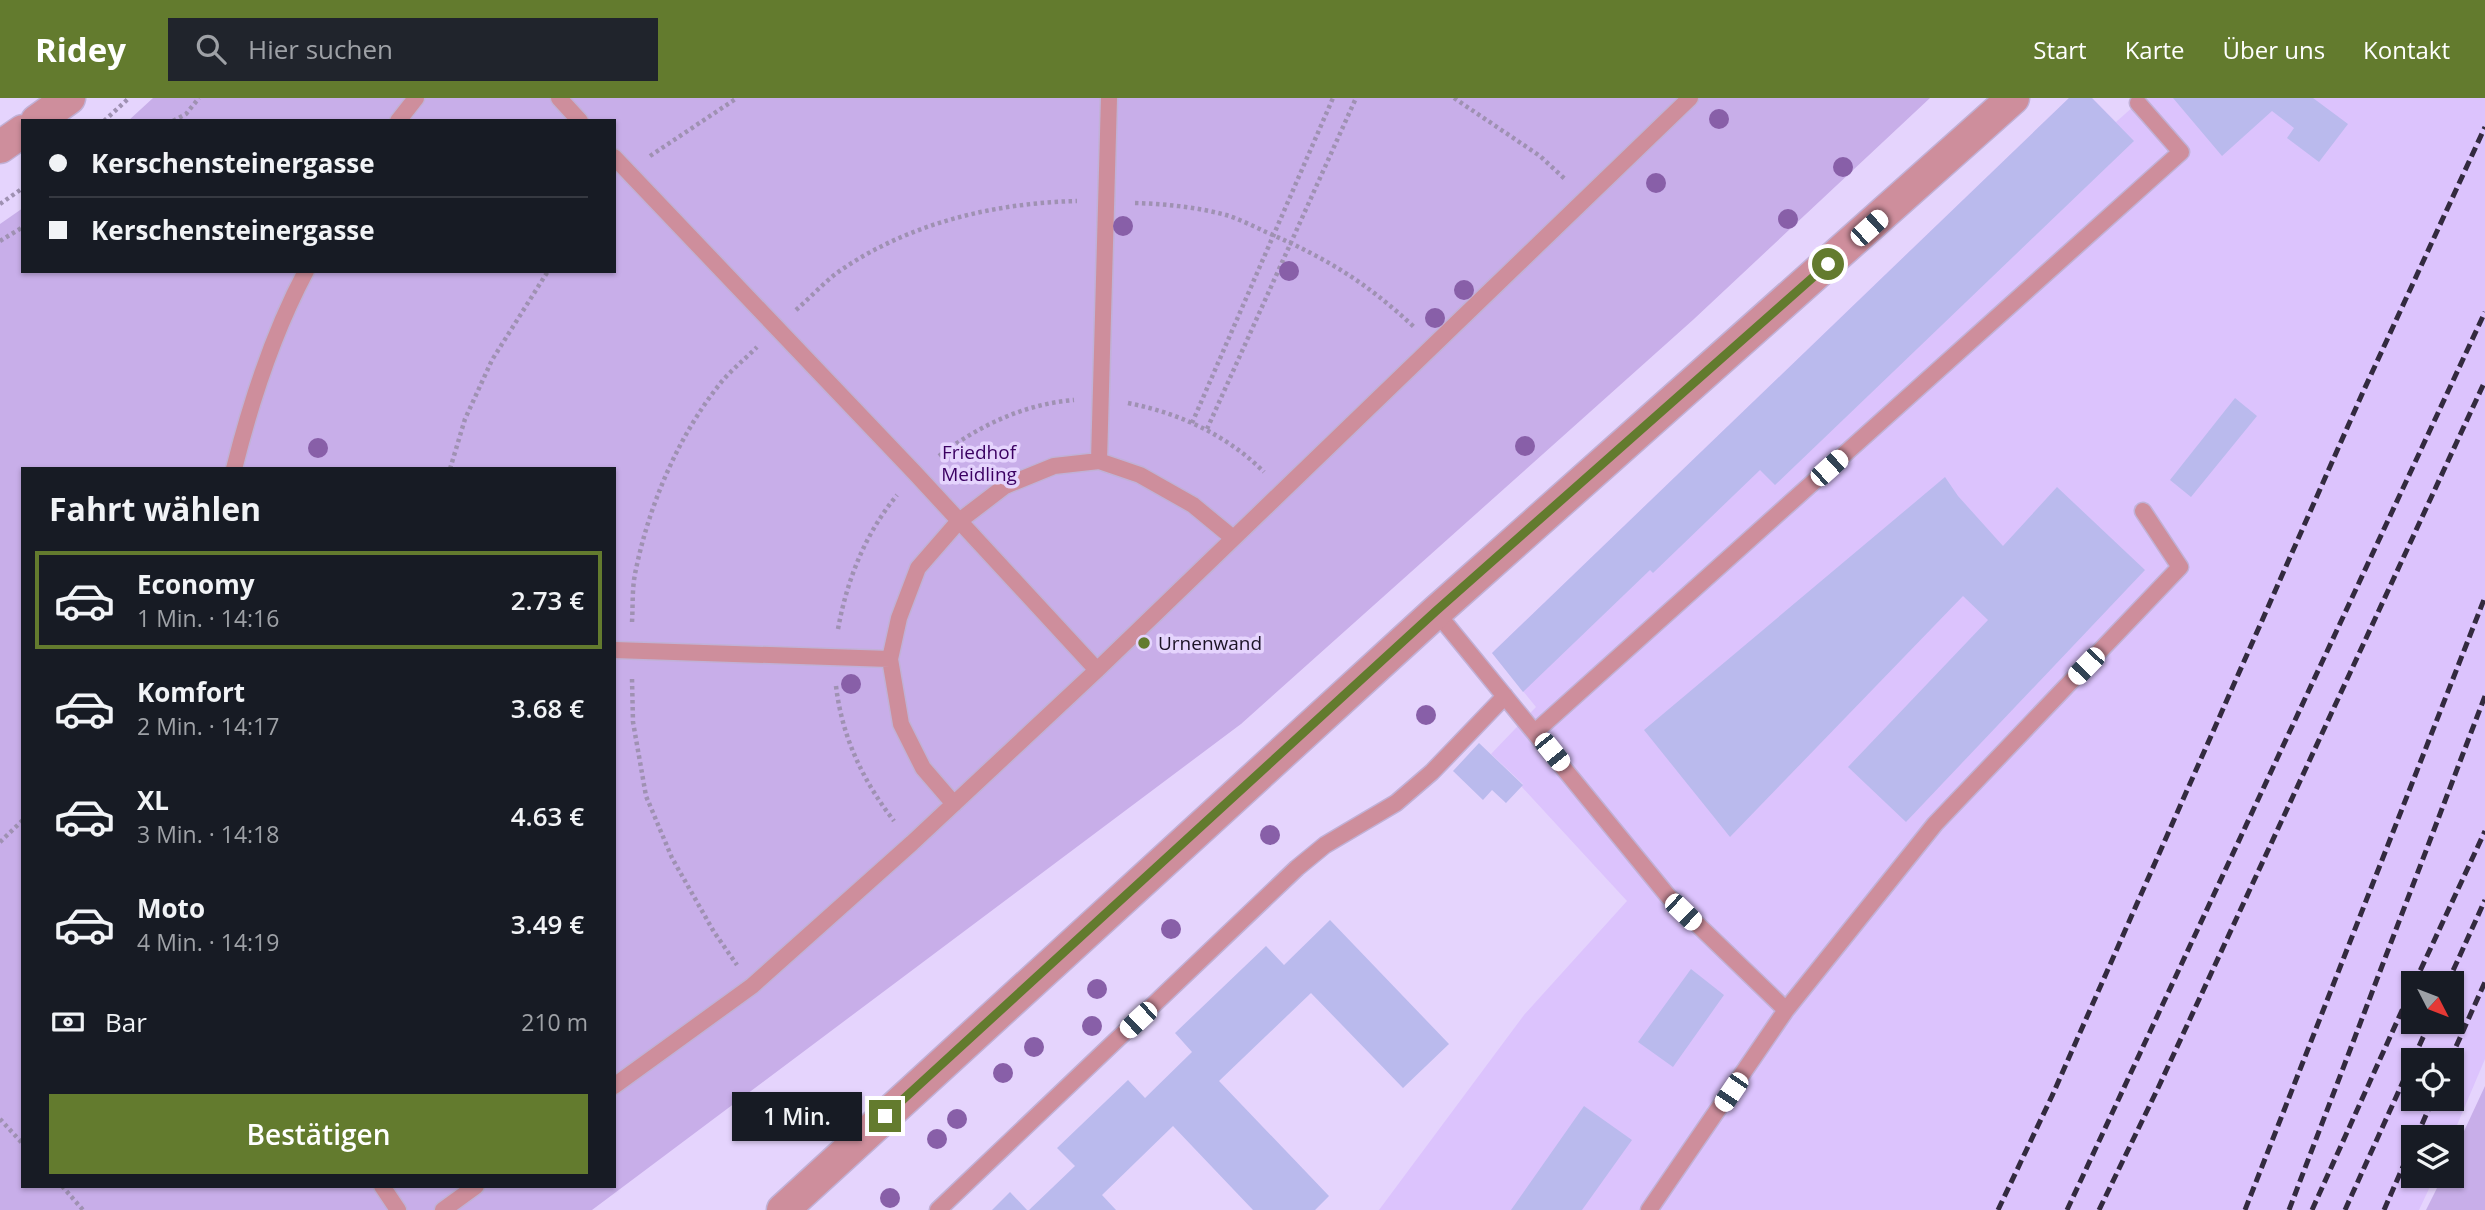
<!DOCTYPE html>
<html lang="de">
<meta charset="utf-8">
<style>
:root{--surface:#171b24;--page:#20242c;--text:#f1f3f6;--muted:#9ea1a6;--line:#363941;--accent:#637b2e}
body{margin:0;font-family:"Open Sans",sans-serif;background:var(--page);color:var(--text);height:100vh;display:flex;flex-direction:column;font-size:26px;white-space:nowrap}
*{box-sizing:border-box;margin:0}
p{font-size:23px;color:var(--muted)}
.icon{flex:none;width:38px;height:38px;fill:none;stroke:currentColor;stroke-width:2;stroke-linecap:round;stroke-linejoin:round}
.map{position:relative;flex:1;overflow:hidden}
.panel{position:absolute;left:21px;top:369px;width:595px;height:721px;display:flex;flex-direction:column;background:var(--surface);border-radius:0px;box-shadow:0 2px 5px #0004}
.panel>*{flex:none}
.guide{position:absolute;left:21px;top:21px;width:595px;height:154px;border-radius:0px;box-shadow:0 2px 5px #0004;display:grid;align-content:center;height:154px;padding:0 28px;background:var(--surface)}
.needle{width:46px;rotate:132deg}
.controls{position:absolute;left:2401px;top:873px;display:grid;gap:14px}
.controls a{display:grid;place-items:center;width:63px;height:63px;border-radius:0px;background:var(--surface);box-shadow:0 2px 5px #0004;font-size:35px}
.end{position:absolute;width:32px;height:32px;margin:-16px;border:9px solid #637b2e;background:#fff;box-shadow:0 0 0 4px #fff}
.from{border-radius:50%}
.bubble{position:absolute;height:49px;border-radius:0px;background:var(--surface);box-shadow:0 2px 5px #0004;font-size:23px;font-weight:600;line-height:49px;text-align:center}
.car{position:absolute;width:21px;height:42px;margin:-21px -10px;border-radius:9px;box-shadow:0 0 5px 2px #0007;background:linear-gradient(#fff 24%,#345 0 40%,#fff 0 76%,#345 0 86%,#fff 0)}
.guide b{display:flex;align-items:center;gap:24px;height:66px;font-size:26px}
.guide b+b{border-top:2px solid var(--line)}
.guide i{width:18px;height:18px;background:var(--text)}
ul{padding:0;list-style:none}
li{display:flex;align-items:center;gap:21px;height:98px;margin:0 14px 10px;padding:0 14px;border:4px solid transparent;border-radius:0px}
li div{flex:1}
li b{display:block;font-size:26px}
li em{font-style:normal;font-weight:600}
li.on{border-color:var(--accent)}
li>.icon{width:63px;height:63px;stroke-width:1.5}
h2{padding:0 28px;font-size:32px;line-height:84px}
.pay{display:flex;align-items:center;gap:18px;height:77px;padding:0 28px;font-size:26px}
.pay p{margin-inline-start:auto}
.button{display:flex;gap:14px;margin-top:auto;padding:14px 28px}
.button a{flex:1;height:80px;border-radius:0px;background:var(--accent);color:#fff;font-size:28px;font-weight:600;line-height:80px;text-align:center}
header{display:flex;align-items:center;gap:42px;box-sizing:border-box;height:98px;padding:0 35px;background:var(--accent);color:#fff}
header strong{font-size:33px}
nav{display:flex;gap:38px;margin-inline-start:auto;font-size:24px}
.search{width:490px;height:63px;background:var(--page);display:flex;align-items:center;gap:18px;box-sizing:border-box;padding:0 24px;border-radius:0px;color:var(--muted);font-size:26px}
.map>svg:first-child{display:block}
</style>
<header>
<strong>Ridey</strong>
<div class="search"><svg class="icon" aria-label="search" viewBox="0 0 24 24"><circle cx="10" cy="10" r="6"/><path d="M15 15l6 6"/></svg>Hier suchen</div>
<nav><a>Start</a><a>Karte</a><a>Über uns</a><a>Kontakt</a></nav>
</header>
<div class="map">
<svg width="2485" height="1112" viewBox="0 0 2485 1112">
<rect width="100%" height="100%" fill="#e5d4fd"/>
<path fill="#dcc3fd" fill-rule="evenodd" d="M2069,0H2092L2116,24L2143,0H2485V961L2452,1039L2413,1040V1078H2435L2419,1112H1379L1524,917L1627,803L1521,688L1523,686L1491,656L1536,609L1492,555ZM2413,886H2452V924H2413ZM2413,962H2452V1001H2413Z"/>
<path fill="#c8aee9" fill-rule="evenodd" d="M153,0H1930L1694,221L1241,626L592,1112H0V126L23,110V173H614V23H128ZM23,371H614V1088H23Z
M2485,988V1112H2426L2443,1078H2452V1059Z"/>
<path fill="#babaed" d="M2069,0H2092L2134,43L1775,387L1760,372L1653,475L1650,472L1523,594L1492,555Z
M2173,0H2313L2348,26L2319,64L2287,40L2294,30L2272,13L2222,58Z
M2235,300L2257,318L2191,399L2170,382Z
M1945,379L1958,398L2003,448L2057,389L2145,472L1906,724L1848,669L1988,522L1963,498L1730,739L1644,632Z
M1479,645L1523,687L1506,705L1492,692L1483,702L1453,673Z
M1330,822L1449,946L1403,990L1311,895L1219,983L1329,1098L1315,1112H1253L1173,1028L1102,1097L1116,1112H1029L1075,1068L1057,1050L1128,982L1145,1000L1192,954L1175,935L1266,848L1284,867Z
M1691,871L1724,897L1673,969L1638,944Z
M1584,1008L1632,1042L1582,1112H1511Z
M1010,1094L1027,1112H992Z"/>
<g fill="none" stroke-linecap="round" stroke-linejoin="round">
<g stroke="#c1b1d6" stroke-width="19">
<path id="lane" d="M559,0L580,23
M398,23L416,0
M614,59L915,375L1097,572
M1099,363L1109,0
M234,371C251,303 273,235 306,173
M1436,514L1668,798L1786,912
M614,552L890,561
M1535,634L2181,54L2138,5
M954,706L923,670L901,626L890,561L899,520L918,470L958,424L1005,388L1054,368L1099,363L1140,377L1193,407L1233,440
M614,988L752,888L912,745L1097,572L1690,0
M382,1088L398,1112
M443,1112L476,1088
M938,1112L1297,770L1325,747L1396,705L1432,674L1505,598
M1649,1112L1786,912L1935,726L2180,469L2143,413"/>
</g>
<g stroke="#c1b1d6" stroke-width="35">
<path id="street" d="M37,23L69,0
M0,49L23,33
M783,1112L1436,514L2013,0"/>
</g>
<path stroke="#9f91b2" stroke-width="4.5" stroke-dasharray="3.5 3.5" stroke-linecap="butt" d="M1454,0L1540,58L1566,82
M104,23L129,0
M173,23L186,16L199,0
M650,58L737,0
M1135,105C1165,106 1197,109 1226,117C1239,121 1253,128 1266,134C1326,160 1366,184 1414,229
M0,106L23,90
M0,143L23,129
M796,212C812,198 827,181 844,170C913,124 996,105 1077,103
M1128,305C1179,315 1227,337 1264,374
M1192,325L1333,0
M1207,331L1356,0
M939,358C978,328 1024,306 1074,302
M450,371L465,321L492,262L548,173
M632,524C633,508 632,491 635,476C648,410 677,340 719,287C730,273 744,262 757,249
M838,531C847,482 865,436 897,397
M632,581L633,624L646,698L672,760L714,834L737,867
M836,588C842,639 863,683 894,723
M0,744L23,722
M0,1021L23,1046
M62,1088L83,1112"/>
<use href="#lane" stroke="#ce8e9c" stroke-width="16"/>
<use href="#street" stroke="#ce8e9c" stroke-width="32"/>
<path stroke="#332a3f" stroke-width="5" stroke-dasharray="10 5" stroke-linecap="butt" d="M2414,886L2485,733
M2447,886L2485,802
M2450,962L2485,884
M2416,1040L2433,1001
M1998,1112L2052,998L2363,294L2485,29
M2067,1112L2485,214
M2099,1112L2159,988L2485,283
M2245,1112L2485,499
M2289,1112L2485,598
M2312,1112L2413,888
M2345,1112L2430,924
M2384,1112L2413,1046"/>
</g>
<g fill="#885fa8">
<circle cx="1719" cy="21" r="10"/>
<circle cx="1843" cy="69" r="10"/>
<circle cx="1656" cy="85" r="10"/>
<circle cx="1788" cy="121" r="10"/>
<circle cx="1123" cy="128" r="10"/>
<circle cx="1289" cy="173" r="10"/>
<circle cx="1464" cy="192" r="10"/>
<circle cx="1435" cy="220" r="10"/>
<circle cx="1525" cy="348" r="10"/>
<circle cx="318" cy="350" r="10"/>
<circle cx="851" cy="586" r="10"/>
<circle cx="1426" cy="617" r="10"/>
<circle cx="1270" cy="737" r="10"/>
<circle cx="1171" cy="831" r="10"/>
<circle cx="1097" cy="891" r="10"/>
<circle cx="1092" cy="928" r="10"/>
<circle cx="1034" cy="949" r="10"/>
<circle cx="1003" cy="975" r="10"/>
<circle cx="957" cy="1021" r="10"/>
<circle cx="937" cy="1041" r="10"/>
<circle cx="890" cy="1100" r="10"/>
</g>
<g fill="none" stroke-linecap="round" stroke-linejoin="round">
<path stroke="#637b2e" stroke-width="9" d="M885,1018L1436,513L1828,166"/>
</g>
<circle fill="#637b2e" stroke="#e5d4fd" stroke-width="2.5" cx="1144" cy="545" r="7"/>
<g text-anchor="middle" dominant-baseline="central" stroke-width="7" stroke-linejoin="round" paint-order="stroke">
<g font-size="19" fill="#3b0062" stroke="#e5d4fd">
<text x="979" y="354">Friedhof<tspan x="979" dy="22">Meidling</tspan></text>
</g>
<g font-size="19" fill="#1b1325" stroke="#e5d4fd" text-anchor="start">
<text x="1158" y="545">Urnenwand</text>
</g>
</g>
</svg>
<div class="controls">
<a><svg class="needle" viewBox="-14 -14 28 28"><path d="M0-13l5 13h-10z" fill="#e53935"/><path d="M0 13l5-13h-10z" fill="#9ea1a6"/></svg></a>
<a><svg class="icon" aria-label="locate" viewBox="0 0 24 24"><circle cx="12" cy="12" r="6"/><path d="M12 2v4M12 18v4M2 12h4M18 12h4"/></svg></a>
<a><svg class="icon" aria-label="layers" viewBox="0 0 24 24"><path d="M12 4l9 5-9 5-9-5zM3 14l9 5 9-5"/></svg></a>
</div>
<i class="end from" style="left:1828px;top:166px"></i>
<i class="end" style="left:885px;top:1018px"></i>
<div class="bubble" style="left:732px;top:994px;width:130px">1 Min.</div>
<i class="car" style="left:1869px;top:130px;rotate:48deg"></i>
<i class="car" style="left:1829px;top:370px;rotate:48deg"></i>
<i class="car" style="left:2086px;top:568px;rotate:224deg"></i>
<i class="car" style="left:1552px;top:654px;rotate:141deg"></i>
<i class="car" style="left:1683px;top:814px;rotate:134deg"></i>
<i class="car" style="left:1138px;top:922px;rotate:227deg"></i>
<i class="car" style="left:1731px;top:994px;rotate:214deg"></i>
<div class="guide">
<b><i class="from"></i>Kerschensteinergasse</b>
<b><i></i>Kerschensteinergasse</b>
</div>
<section class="panel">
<h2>Fahrt wählen</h2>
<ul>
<li class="on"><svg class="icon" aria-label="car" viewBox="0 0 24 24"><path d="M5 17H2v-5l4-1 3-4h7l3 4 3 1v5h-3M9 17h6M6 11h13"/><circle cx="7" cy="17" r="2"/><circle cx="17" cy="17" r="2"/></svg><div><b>Economy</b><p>1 Min. · 14:16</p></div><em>2.73 €</em></li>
<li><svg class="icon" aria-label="car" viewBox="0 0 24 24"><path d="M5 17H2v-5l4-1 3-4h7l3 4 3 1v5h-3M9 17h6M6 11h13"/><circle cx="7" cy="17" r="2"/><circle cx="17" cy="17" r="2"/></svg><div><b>Komfort</b><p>2 Min. · 14:17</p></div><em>3.68 €</em></li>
<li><svg class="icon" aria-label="car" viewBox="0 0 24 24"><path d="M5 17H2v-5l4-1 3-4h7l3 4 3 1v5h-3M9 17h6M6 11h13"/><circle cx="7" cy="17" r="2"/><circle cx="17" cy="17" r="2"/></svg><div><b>XL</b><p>3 Min. · 14:18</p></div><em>4.63 €</em></li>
<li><svg class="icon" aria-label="car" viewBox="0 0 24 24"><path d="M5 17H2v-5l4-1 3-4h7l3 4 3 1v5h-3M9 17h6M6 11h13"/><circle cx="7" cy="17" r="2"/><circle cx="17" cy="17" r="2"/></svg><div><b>Moto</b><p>4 Min. · 14:19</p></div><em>3.49 €</em></li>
</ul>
<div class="pay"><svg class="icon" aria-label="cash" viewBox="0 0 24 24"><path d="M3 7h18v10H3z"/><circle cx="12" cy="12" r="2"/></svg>Bar<p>210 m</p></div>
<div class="button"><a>Bestätigen</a></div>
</section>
</div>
